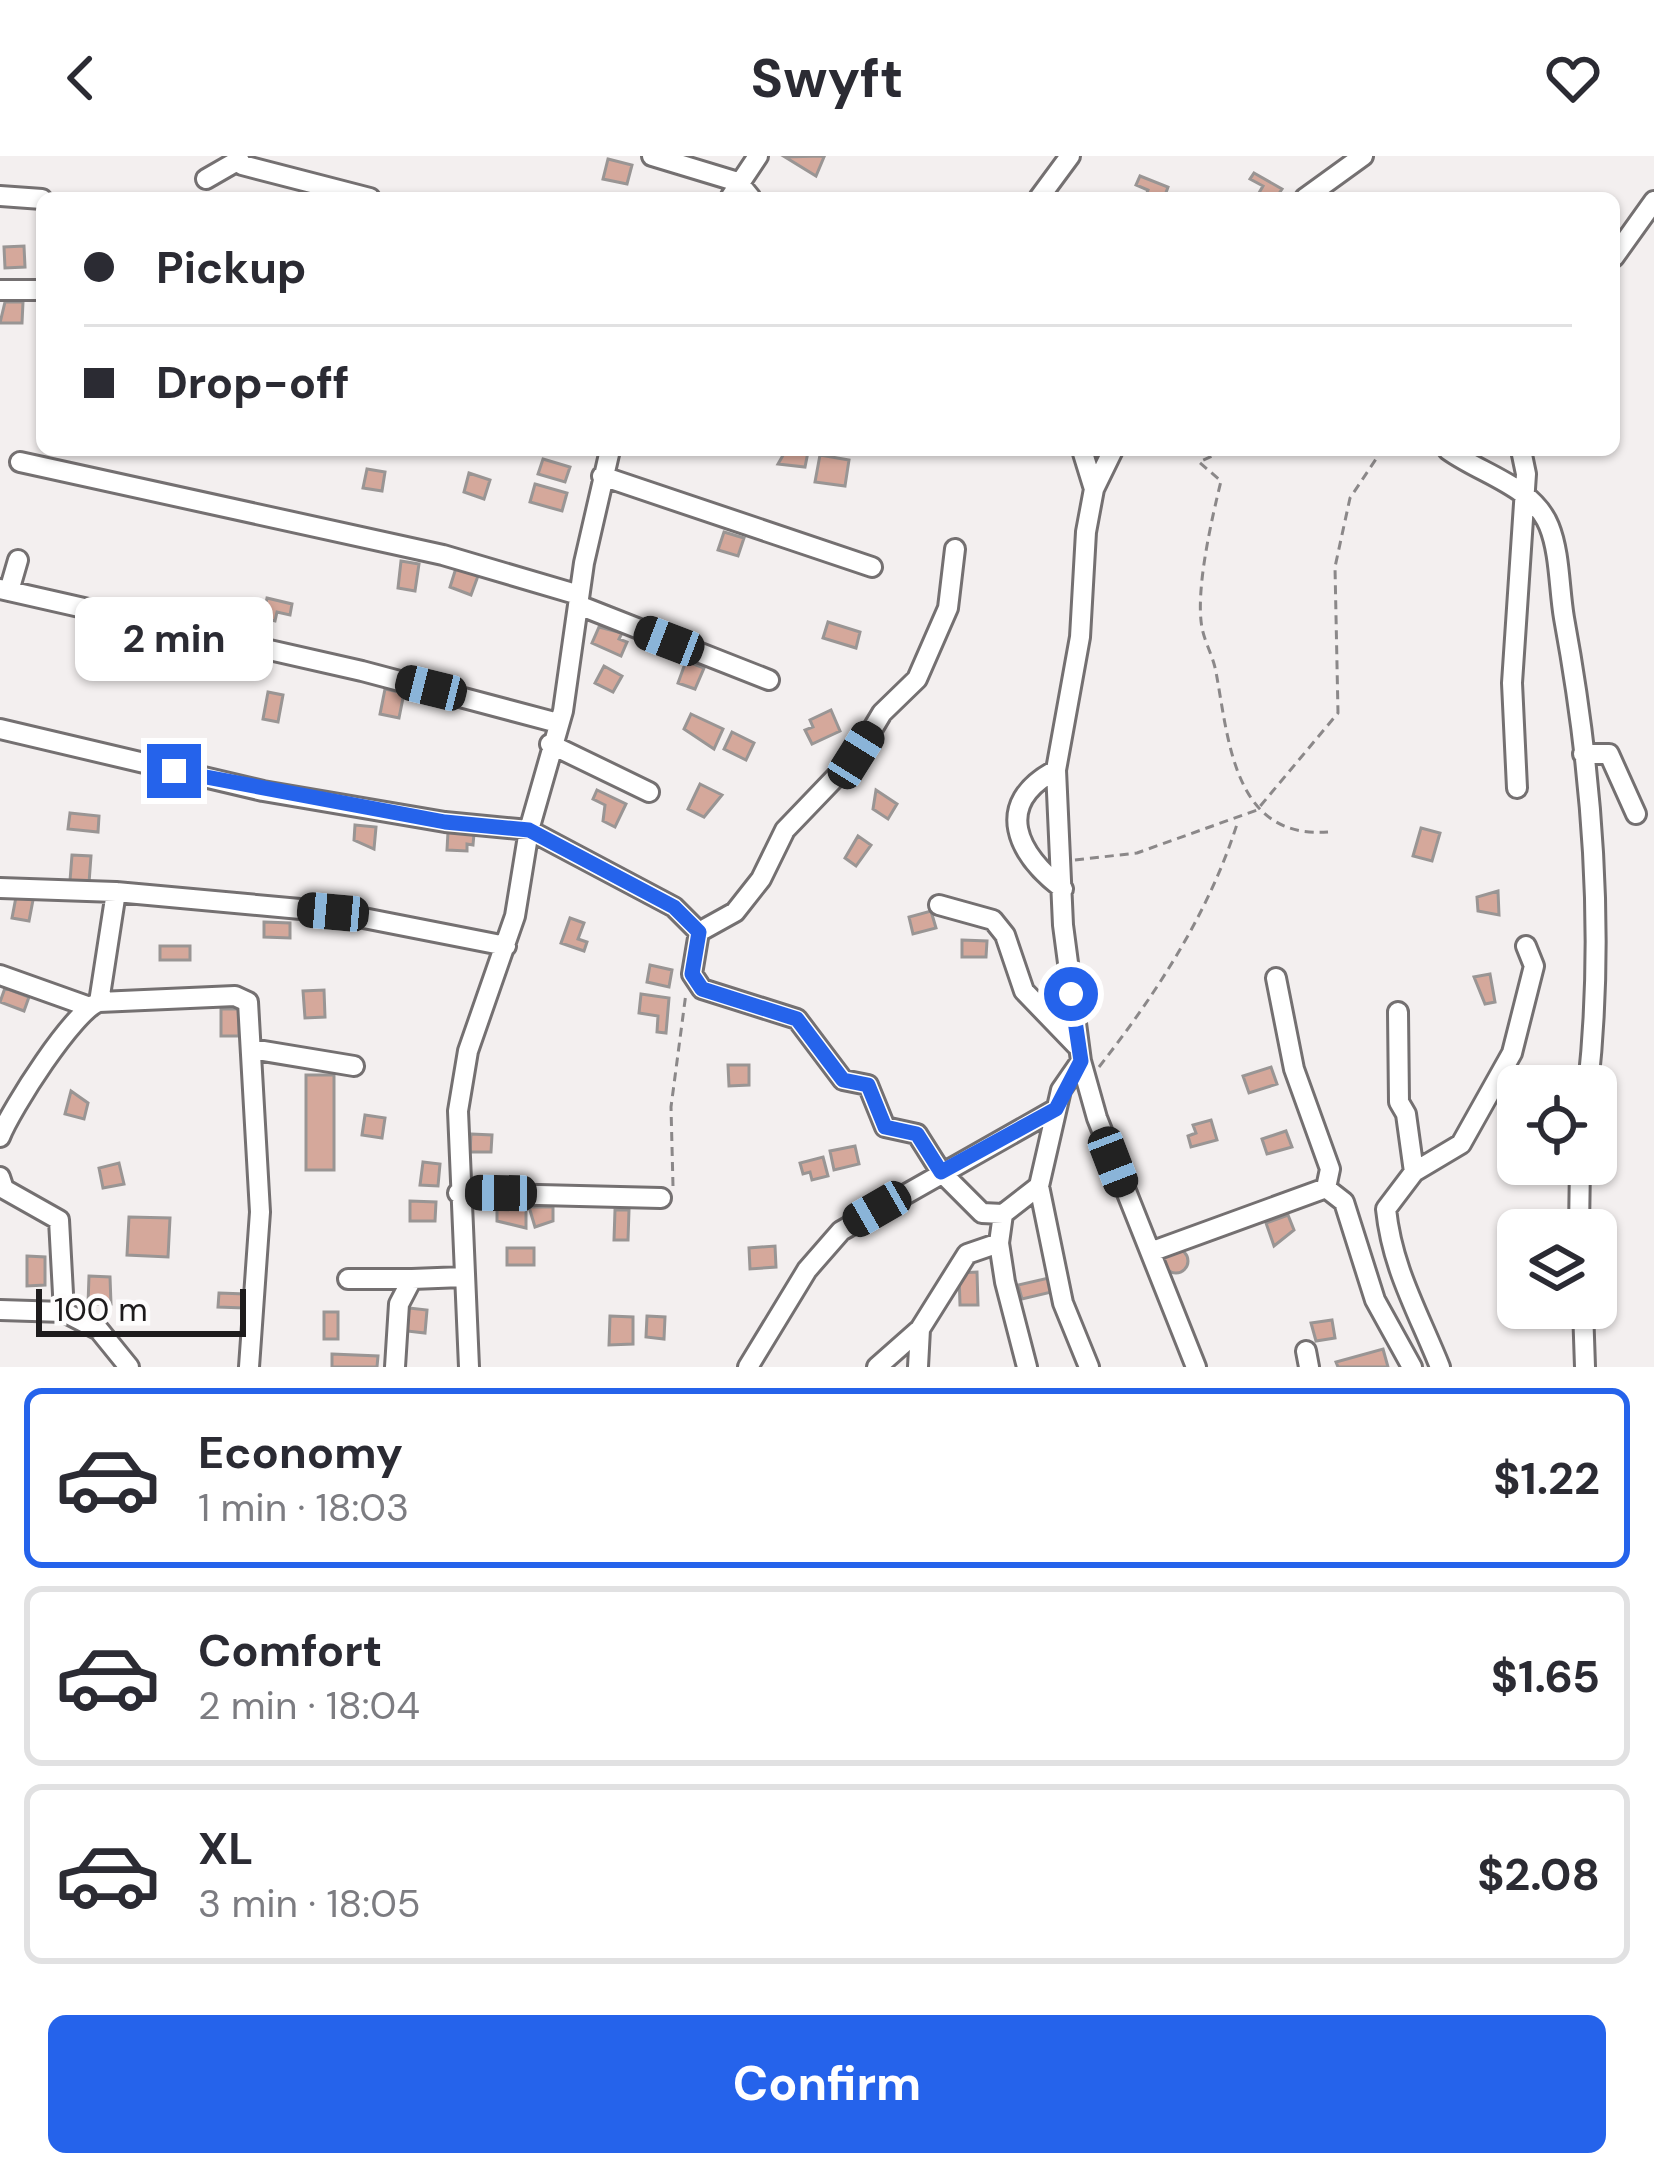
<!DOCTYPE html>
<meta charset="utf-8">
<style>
:root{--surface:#fff;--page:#f7f7f7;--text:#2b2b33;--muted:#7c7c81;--line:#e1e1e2;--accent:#2563eb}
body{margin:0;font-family:"DM Sans",sans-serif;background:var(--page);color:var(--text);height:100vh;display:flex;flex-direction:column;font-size:45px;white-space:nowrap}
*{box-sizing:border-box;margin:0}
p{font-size:39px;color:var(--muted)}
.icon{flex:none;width:66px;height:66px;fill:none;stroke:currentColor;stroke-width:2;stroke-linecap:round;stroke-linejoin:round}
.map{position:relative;height:1211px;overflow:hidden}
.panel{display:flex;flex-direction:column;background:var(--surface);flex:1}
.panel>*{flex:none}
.hud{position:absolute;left:36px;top:36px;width:1584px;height:264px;border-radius:18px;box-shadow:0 3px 9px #0004;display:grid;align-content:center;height:264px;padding:0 48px;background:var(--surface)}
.buttons{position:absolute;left:1497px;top:909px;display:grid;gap:24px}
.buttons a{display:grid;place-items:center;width:120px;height:120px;border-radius:18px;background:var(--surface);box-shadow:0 3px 9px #0004;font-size:60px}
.scale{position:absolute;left:36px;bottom:30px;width:210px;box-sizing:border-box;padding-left:12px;border:6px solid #1e1c1d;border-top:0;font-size:33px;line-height:42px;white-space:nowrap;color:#1e1c1d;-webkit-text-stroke:9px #fefdfd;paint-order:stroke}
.end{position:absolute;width:54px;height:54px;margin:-27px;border:15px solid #2563eb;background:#fff;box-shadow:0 0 0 6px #fff}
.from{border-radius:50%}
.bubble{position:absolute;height:84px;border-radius:18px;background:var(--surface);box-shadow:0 3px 9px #0004;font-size:39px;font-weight:700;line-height:84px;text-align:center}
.car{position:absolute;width:36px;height:72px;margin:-36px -18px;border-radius:15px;box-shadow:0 0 9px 3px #0007;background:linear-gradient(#222 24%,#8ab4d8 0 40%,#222 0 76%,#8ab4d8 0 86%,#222 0)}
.hud b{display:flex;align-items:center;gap:42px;height:114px;font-size:45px}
.hud b+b{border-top:3px solid var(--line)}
.hud i{width:30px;height:30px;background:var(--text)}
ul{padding:21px 0 0;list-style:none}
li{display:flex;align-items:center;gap:36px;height:180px;margin:0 24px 18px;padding:0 24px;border:6px solid var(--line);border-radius:18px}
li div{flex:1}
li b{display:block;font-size:45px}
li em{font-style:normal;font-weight:700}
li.selected{border-color:var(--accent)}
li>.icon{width:108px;height:108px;stroke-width:1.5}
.cta{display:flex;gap:24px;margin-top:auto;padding:24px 48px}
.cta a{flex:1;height:138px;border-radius:18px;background:var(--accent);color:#fff;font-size:48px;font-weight:700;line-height:138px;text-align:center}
header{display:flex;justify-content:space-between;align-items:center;height:156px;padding:0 48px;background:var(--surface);font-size:54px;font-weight:700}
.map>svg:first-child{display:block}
</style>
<header><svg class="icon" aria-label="back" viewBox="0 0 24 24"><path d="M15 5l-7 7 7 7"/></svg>Swyft<svg class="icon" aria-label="heart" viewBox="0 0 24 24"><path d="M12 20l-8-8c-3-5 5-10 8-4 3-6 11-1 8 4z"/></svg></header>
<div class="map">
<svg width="1654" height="1211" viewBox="0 0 1654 1211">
<rect width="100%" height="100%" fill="#f3efef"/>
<path fill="#d5a89b" stroke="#999594" stroke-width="3" d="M785,1L821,0L824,1L816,20Z
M608,3L632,9L627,28L603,23Z
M1254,17L1282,33L1276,42H1256L1263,30L1250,23Z
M1140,20L1168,31L1164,42H1145L1148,34L1136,29Z
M24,90L25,111L5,112L4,91Z
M5,146H23L22,167H0Z
M786,294L808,296L805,311L778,308Z
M820,299L849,304L845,330L815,326Z
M543,303L570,311L565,326L538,318Z
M367,313L385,316L382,335L363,332Z
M469,317L490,324L484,343L464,336Z
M535,328L567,337L562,355L530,346Z
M724,376L744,382L738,400L718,394Z
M401,405L419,408L415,435L398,432Z
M456,412L478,420L471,439L450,431Z
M267,442L292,448L290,459L277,456L275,465L263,462Z
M209,446L228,449L225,469L206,466Z
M828,466L860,476L856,492L823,482Z
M599,471L622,477L619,483L627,486L621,500L592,487Z
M686,505L704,512L695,533L678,527Z
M604,510L622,520L613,536L595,527Z
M385,533L404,537L399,562L380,558Z
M268,536L283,539L278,566L263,563Z
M831,554L840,575L812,588L805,574L813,571L810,564Z
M691,558L723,573L714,593L684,573Z
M732,576L754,587L746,604L724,593Z
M149,625L178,631L175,646L146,640Z
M700,628L722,639L704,661L688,653Z
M597,634L626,648L615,671L603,665L605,649L593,643Z
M876,634L897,648L888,663L873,653Z
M70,657L99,660L98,676L68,673Z
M355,669L376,671L374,693L354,684Z
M1421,672L1440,677L1432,705L1413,700Z
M448,676L474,678L473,689L467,688V695L447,694Z
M858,680L871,689L856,710L845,702Z
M72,699L91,700L89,727L70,725Z
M1498,735L1499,759L1478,755L1477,741Z
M16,741L33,744L29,765L12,762Z
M931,755L936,772L913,778L909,761Z
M570,762L584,767L578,783L587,786L584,795L561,787Z
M264,766L290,767V782L264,781Z
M962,784L987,785L986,801H962Z
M160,790H190V804H160Z
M650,809L672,814L669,831L647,826Z
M1490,818L1495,846L1485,848L1474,821Z
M5,832L29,841L24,855L0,846Z
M324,834L325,861L305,862L303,835Z
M641,838L669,842L666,877L657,876L658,860L639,857Z
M221,853H239V880H221Z
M728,909H749V929L729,930Z
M1271,911L1277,928L1249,937L1243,920Z
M306,919H334V1014H306Z
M71,935L88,947L84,963L65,958Z
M365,959L385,962L382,982L362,979Z
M1211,964L1217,984L1191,991L1188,980L1196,977L1193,969Z
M1286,975L1292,991L1267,998L1262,983Z
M471,978L492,979L491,996H470Z
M855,990L859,1008L834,1014L830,995Z
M823,1001L828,1020L812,1024L810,1016L803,1018L800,1007Z
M423,1006L440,1008L438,1030L420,1029Z
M119,1007L124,1028L103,1032L99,1012Z
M410,1045L436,1046L435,1065H410Z
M529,1051H553V1065L535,1071Z
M497,1052H526V1072L497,1065Z
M615,1054H629L628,1084H614Z
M1288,1059L1294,1074L1274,1090L1266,1067Z
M129,1061L170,1062L168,1101L127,1099Z
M775,1090L776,1111L750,1113L749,1092Z
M507,1092H534V1109H507Z
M1164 1105a12 12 0 1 1 24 0a12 12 0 1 1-24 0Z
M27,1100L45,1101V1129L27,1130Z
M977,1116L978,1149H960L959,1117Z
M89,1120L110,1121L111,1148H88Z
M1053,1121L1056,1135L1022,1143L1018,1129Z
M219,1137L245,1138L244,1152L218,1151Z
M409,1152L427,1154L425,1177L407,1175Z
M324,1156H338V1183H324Z
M610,1160L633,1161V1188L609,1189Z
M647,1160L665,1161L664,1183L646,1181Z
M1332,1164L1335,1182L1316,1185L1311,1167Z
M1383,1193L1388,1211H1338L1336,1206Z
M332,1198L378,1200L377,1211H332Z"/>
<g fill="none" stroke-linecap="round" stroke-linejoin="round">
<g stroke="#747071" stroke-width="24">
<path id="minor" d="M237,0L242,9L370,42
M652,0L738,26L751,42
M206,23L239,4
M0,40L42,43
M730,42L758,0
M1039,42L1070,0
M1305,42L1363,0
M1614,101L1654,45
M0,134H42
M1082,294L1094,333
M1448,294C1481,318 1533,330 1549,370C1560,397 1559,433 1564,462C1592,614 1605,775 1588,930
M20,306L443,399L579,439
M602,320L872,411
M0,433L362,515L558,567
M9,435L18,404
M581,450L769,524
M0,573L263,635L445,666L529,674L674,751L699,776L692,818L702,833L797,863L843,924L868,929L885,971L917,978L941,1016L982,1057L1003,1058
M550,588L649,636
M1583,598H1609L1636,658
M1056,614C991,648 1018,699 1063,733
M1517,632L1512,527L1526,318L1521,294
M0,732L116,736L333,756L506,790
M939,749L993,764L1005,779L1024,835L1076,889
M699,776L735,756L761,723L785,674L857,599L882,557L917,523L948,452L955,393
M0,819L87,850
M1276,822L1294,913L1330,1013L1326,1032L1344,1046L1375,1144L1412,1211
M99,846L235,840L248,846L260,1056L249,1211
M1398,856L1399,946L1406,958L1414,1016
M251,893L354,910
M1081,905L1097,962L1196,1211
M0,981C11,953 74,854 99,846L116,736
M0,1021L4,1033L59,1064L64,1156L99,1174L129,1211
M1039,1030L1063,1147L1089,1211
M458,1037L661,1042
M1579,1074L1580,1008
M1153,1095L1326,1032
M348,1123H412
M1583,1152L1585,1211
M0,1154L64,1156
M1306,1195L1309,1211
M395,1211L399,1148L412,1123L463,1121
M469,1211L458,955L468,895L515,760L529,674L563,555L584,407L610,294
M748,1211L807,1114L841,1075L1056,953
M877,1211L920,1173L967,1098L999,1087
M918,1211L920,1173
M1027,1211L1005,1126L999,1087L1003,1058L1039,1030L1061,934L1081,905L1063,769L1056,614L1080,481L1086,376L1094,333L1113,294
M1440,1211C1418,1156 1392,1112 1386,1053L1414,1016L1461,988L1512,897L1534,810L1526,790"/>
</g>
<path stroke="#8b8889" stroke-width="3" stroke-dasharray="9 6" stroke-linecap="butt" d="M1225,294L1199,306L1221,325C1212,362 1195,434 1202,472C1205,487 1213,500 1216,516C1229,586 1234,683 1328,676
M1075,704L1137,697L1257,654L1338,557L1335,411L1350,342L1382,294
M1099,911C1157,837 1210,755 1238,665
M673,1030L671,951L686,837"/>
<use href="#minor" stroke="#fff" stroke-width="18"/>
</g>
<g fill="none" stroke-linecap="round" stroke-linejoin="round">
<path stroke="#2563eb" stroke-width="15" d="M174,615L445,666L529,674L674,751L699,776L692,818L702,833L797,863L843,924L868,929L885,971L917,978L941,1016L1056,953L1081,905L1071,838"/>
</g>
</svg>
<div class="buttons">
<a><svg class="icon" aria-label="locate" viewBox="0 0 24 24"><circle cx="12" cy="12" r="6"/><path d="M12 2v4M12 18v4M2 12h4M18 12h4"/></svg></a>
<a><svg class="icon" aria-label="layers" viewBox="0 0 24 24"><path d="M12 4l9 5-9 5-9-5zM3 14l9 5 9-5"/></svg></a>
</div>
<div class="scale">100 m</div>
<i class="end from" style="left:1071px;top:838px"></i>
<i class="end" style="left:174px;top:615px"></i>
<div class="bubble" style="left:75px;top:441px;width:198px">2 min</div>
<i class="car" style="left:669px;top:485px;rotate:291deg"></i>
<i class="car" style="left:431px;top:532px;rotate:284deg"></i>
<i class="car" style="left:856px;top:599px;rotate:32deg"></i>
<i class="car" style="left:333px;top:756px;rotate:275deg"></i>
<i class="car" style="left:1113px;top:1006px;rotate:159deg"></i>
<i class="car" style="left:501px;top:1037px;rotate:271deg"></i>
<i class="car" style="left:877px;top:1053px;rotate:240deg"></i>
<div class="hud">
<b><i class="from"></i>Pickup</b>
<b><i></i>Drop-off</b>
</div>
</div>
<section class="panel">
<ul>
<li class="selected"><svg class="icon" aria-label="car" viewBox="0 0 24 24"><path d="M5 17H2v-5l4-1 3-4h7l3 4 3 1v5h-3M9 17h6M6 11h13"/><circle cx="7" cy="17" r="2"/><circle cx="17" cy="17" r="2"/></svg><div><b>Economy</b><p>1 min · 18:03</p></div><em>$1.22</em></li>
<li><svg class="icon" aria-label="car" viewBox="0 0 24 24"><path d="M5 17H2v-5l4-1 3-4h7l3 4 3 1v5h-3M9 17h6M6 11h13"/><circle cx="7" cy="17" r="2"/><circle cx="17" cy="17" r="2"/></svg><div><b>Comfort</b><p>2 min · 18:04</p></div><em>$1.65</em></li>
<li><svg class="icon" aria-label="car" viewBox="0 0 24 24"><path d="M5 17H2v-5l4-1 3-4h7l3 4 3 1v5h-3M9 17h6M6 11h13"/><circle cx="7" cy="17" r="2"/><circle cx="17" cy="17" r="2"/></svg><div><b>XL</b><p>3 min · 18:05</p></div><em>$2.08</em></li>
</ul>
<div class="cta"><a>Confirm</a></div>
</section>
